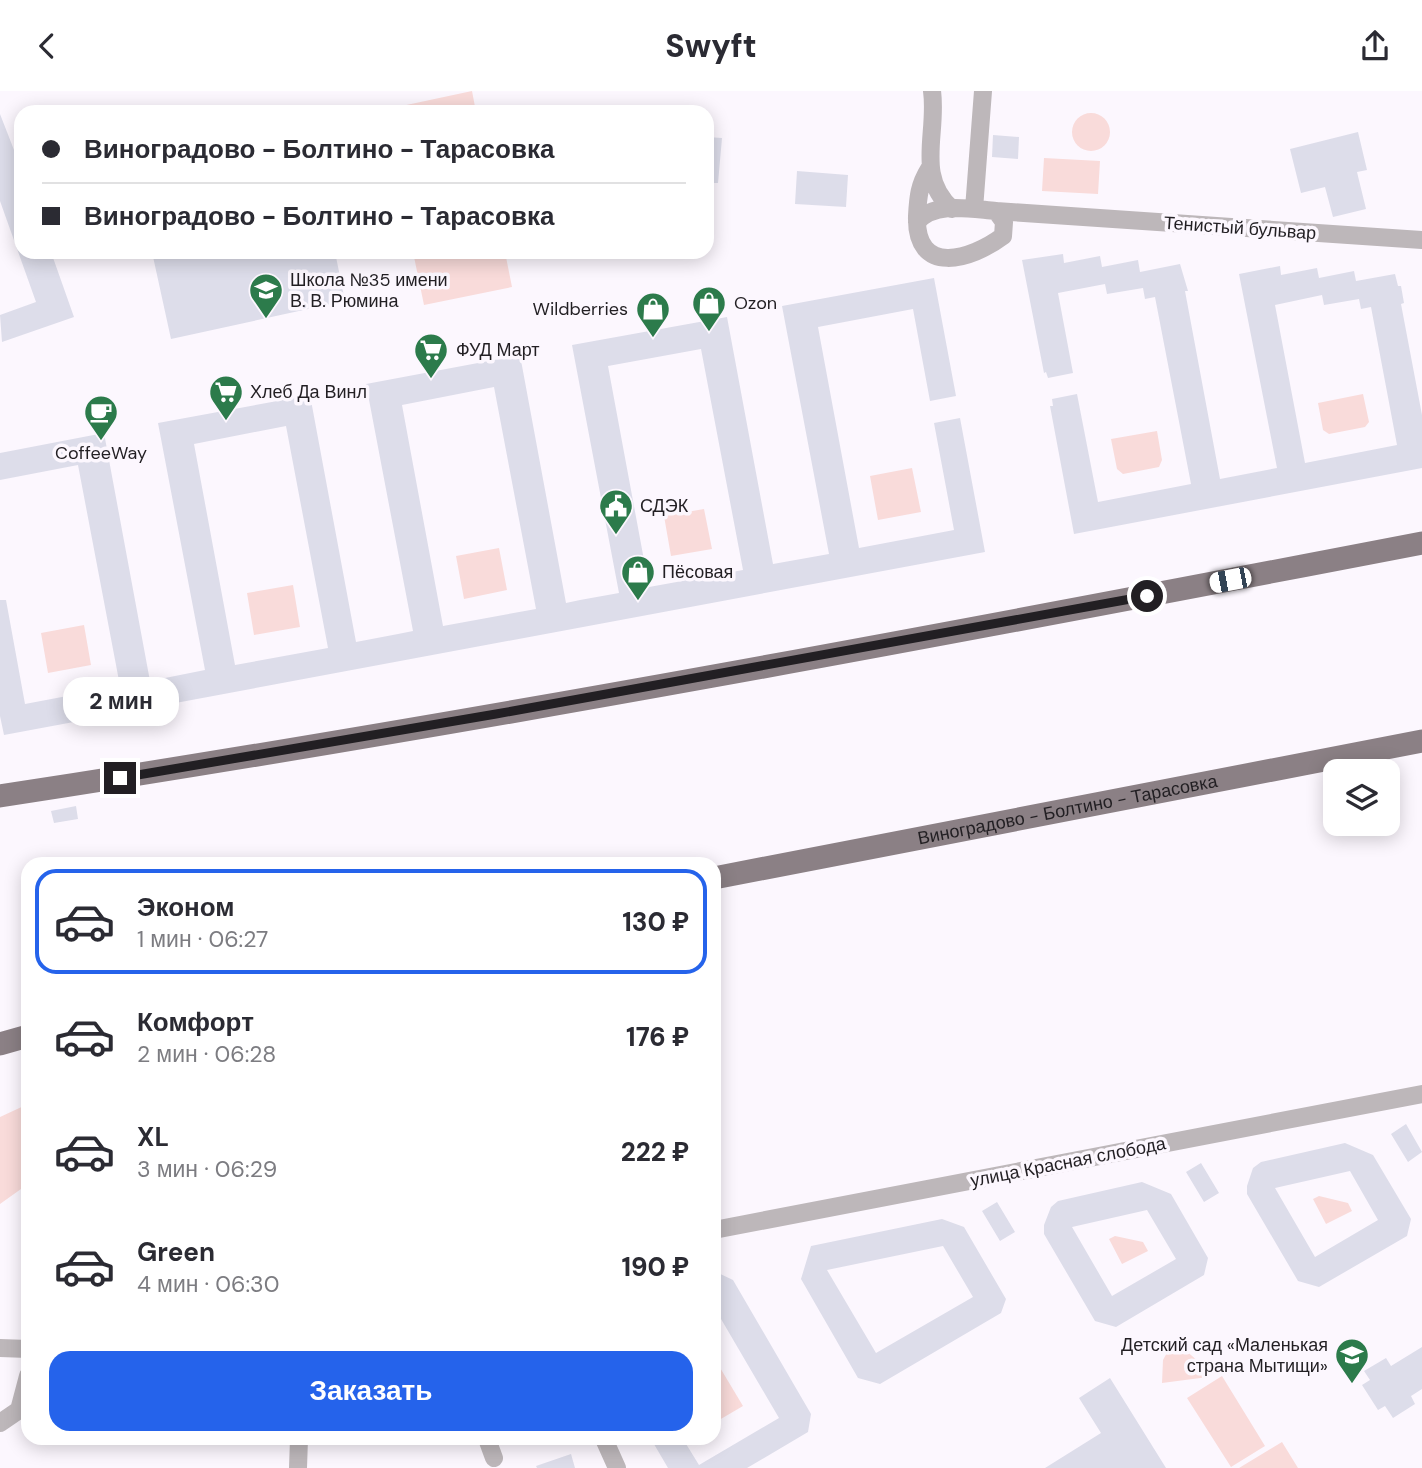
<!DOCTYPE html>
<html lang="ru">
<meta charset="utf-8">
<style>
:root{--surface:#fff;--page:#f7f7f7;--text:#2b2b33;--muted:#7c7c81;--line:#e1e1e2;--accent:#2563eb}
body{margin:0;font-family:"DM Sans",sans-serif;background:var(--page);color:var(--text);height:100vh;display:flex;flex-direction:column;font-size:26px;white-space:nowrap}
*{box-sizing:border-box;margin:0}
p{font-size:23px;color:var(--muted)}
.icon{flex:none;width:38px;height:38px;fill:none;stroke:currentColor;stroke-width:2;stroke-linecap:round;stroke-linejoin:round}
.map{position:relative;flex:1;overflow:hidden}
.side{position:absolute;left:21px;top:766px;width:700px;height:588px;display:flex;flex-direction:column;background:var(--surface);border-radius:21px;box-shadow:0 4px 18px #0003}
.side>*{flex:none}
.hud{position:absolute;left:14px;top:14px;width:700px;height:154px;border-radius:21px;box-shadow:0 4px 18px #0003;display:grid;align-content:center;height:154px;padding:0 28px;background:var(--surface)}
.controls{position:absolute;left:1323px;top:668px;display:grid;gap:14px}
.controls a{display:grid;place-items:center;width:77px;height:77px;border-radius:14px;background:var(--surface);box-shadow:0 4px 18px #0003;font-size:35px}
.end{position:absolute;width:32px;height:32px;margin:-16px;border:9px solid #221f23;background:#fff;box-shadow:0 0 0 4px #fff}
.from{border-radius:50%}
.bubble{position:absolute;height:49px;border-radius:21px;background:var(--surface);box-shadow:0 4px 18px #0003;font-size:23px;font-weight:800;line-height:49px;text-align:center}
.car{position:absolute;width:21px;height:42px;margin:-21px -10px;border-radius:9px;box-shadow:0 0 5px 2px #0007;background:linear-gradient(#fff 24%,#345 0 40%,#fff 0 76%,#345 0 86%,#fff 0)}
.hud b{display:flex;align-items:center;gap:24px;height:66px;font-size:26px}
.hud b+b{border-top:2px solid var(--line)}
.hud i{width:18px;height:18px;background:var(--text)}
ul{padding:12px 0 0;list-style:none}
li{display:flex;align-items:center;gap:21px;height:105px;margin:0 14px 10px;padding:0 14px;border:4px solid transparent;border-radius:21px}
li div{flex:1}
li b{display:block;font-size:26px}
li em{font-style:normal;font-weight:800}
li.selected{border-color:var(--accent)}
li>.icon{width:63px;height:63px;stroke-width:1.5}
.primary-button{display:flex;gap:14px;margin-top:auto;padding:14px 28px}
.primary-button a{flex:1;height:80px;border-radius:21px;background:var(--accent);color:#fff;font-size:28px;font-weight:800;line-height:80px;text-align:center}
header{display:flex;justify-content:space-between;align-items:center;height:91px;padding:0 28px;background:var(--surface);font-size:32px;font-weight:800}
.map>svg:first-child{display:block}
</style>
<header><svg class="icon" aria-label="back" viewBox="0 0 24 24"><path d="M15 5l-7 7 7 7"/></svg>Swyft<svg class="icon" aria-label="share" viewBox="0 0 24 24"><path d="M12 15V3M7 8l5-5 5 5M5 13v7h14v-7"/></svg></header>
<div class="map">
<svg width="1422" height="1377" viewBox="0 0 1422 1377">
<rect width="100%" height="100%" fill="#fcf7fe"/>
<path fill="#f9dbda" d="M472,0L476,21H384L383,19Z
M1072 41a19 19 0 1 1 38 0a19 19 0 1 1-38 0Z
M1044,67L1100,70L1098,103L1042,100Z
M413,161H505L512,196L424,214Z
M1363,303L1369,331L1365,336L1329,343L1323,339L1318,312Z
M1157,340L1162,369L1159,376L1123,383L1117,378L1111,348Z
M912,377L921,421L878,429L870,385Z
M704,418L712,458L671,465L664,425Z
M499,457L507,499L464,508L456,465Z
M293,494L300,536L254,544L247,502Z
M84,534L91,574L48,582L41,542Z
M28,1013V1093L0,1113V1026Z
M1319,1105L1348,1112L1352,1120L1326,1133L1313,1108Z
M1115,1145L1143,1151L1148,1160L1122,1173L1109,1148Z
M1174,1249L1209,1280L1208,1286L1162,1292L1163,1269Z
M719,1275L743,1315L714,1332V1278Z
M1222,1285L1265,1355L1231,1376L1187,1307Z
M1282,1351L1298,1377H1239Z"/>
<path fill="#ddddea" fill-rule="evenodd" d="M0,23L21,77V161H51L74,226L2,251L0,224L36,211L0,110Z
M1358,41L1367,79L1357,81L1366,118L1333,126L1325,96L1301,102L1290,58Z
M993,44L1019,46L1018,68L992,66Z
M707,46L722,47L718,92H707Z
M797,80L848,84L846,116L795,113Z
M152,161H335L345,210L171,248Z
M1063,163L1064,172L1100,165L1102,176L1138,169L1140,181L1180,173L1188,200H1185L1220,388L1277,377L1239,183L1280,175L1281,184L1317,177L1319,187L1354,180L1356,190L1395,183L1398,195H1401L1404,212L1401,213L1422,324V377L1074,443L1050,315H1053L1052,308L1077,303L1098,411L1191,393L1155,206L1145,208L1143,197L1107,203L1105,193L1058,202L1073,282L1048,287L1046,281L1044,282L1022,169ZM1322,204L1324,214L1359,208L1361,218L1371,216L1397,354L1305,372L1275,214Z
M934,187L956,305L930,310L913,218L818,236L851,414L859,457L954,439L934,332L960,327L985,461L4,644L0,625V509H6L25,613L120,595L78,374L0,389V362L104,342L150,590L205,579L158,332L310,304L356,551L398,543L413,540L366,293L520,264L566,512L580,509L619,502L572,254L727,226L773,473L829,463L782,215ZM701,258L743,479L649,496L608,275ZM494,296L536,518L443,535L402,314ZM286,335L328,557L235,574L194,353Z
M76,715L78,728L54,732L51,720Z
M1406,1033L1422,1061L1408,1071L1391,1043Z
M1345,1052L1373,1064L1411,1128L1407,1145L1319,1196L1298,1190L1247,1103V1095L1253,1077L1261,1071ZM1350,1080L1378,1129L1315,1166L1275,1097Z
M1201,1072L1219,1102L1204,1111L1186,1081Z
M1142,1091L1171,1103L1208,1167L1204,1184L1116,1236L1095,1230L1044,1143V1134L1051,1116L1058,1110ZM1147,1119L1176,1168L1112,1205L1072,1136Z
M997,1111L1015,1141L1000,1150L982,1120Z
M942,1128L964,1136L1006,1208L1001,1222L880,1293L858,1287L801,1188L811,1155ZM943,1155L973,1206L876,1262L827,1179Z
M714,1180L733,1189L811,1323L808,1341L747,1377H668L651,1348H683L699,1374L779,1327L714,1216Z
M1422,1256V1298L1411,1305L1415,1313L1393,1327L1385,1315L1378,1319L1362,1294L1370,1289L1364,1280L1386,1267L1391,1275Z
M1110,1287L1166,1377H1045L1101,1342L1079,1307Z
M571,1363L575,1377H537L536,1375Z"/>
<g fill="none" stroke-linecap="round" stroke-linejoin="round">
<path stroke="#bdb7ba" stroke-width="18" d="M932,0C938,42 915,85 952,118
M974,118L983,0
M996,120L1422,149
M917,131C934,110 971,118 996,120L1004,131L1003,145C971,169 915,186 917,125C918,106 919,94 929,78
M714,1139L1422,1003
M0,1257L28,1258
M0,1332L19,1319L28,1285
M487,1348L494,1367
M604,1348L617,1377
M298,1377L299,1348"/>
<g stroke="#8b8085" stroke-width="23">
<path d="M0,705C476,632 949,543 1422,452"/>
<path id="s1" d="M714,787L1422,650"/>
<path d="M0,953L28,945"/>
</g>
</g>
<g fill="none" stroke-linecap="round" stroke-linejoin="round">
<path stroke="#221f23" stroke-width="9" d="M120,687L496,623L1147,505"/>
</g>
<defs>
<g id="school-pin" transform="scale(1.75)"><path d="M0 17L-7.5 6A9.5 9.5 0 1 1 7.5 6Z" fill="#2c7b4b" stroke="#fcf7fe"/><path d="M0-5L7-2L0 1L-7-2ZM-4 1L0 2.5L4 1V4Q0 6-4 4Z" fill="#fff"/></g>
<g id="shop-pin" transform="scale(1.75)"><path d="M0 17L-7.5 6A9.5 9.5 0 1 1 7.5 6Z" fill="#2c7b4b" stroke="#fcf7fe"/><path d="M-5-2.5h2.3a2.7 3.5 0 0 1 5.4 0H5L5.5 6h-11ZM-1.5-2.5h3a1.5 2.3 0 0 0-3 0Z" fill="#fff"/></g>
<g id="supermarket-pin" transform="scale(1.75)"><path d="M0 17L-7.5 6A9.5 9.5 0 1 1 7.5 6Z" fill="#2c7b4b" stroke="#fcf7fe"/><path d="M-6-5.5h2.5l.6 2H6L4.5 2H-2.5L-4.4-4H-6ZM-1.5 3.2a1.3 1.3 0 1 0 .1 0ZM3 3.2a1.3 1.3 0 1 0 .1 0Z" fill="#fff"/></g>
<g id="cafe-pin" transform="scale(1.75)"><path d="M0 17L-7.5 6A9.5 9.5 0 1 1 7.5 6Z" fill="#2c7b4b" stroke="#fcf7fe"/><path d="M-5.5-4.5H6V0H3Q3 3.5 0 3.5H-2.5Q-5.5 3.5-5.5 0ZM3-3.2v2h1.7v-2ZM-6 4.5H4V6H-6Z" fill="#fff"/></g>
<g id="civic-pin" transform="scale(1.75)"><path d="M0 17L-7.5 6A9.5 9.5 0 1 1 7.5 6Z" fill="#2c7b4b" stroke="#fcf7fe"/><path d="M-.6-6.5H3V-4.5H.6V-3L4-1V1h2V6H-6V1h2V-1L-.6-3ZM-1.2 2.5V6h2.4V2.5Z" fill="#fff"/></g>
</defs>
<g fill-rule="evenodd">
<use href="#school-pin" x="266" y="199"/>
<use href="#shop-pin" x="709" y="212"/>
<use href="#shop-pin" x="653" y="218"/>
<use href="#supermarket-pin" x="431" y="259"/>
<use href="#supermarket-pin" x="226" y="301"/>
<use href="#cafe-pin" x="101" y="321"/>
<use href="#civic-pin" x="616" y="415"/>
<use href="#shop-pin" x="638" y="481"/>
<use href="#school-pin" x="1352" y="1264"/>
</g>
<g text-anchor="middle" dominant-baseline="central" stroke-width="7" stroke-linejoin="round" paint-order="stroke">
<g font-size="18" fill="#221f23" stroke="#fcf7fe">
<text transform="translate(1240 137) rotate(4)">Тенистый бульвар</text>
<text stroke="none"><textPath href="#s1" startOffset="360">Виноградово - Болтино - Тарасовка</textPath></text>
<text transform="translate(1068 1071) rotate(-11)">улица Красная слобода</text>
</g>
<g font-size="18" fill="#221f23" stroke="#fcf7fe" text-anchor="start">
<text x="290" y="189">Школа №35 имени<tspan x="290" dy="21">В. В. Рюмина</tspan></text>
<text x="734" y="212">Ozon</text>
<text x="628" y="218" text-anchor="end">Wildberries</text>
<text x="456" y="259">ФУД Март</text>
<text x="250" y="301">Хлеб Да Винл</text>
<text x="101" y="362" text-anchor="middle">CoffeeWay</text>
<text x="640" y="415">СДЭК</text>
<text x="662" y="481">Пёсовая</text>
<text x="1328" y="1254" text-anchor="end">Детский сад «Маленькая<tspan x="1328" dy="21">страна Мытищи»</tspan></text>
</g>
</g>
</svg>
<div class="controls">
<a><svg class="icon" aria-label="layers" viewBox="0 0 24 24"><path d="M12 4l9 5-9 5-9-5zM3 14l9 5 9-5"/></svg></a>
</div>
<i class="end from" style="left:1147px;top:505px"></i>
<i class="end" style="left:120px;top:687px"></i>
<div class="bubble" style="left:63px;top:586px;width:116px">2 мин</div>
<i class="car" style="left:1230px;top:489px;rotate:259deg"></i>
<div class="hud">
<b><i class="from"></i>Виноградово - Болтино - Тарасовка</b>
<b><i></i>Виноградово - Болтино - Тарасовка</b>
</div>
<section class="side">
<ul>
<li class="selected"><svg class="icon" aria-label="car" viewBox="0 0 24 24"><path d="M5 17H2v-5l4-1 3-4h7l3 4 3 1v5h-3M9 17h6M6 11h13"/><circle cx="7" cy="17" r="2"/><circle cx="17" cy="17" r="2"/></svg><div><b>Эконом</b><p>1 мин · 06:27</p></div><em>130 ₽</em></li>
<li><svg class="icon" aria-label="car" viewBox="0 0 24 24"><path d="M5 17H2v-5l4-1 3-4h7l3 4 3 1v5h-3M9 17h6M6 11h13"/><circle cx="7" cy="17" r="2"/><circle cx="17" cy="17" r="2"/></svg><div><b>Комфорт</b><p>2 мин · 06:28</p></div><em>176 ₽</em></li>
<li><svg class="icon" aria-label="car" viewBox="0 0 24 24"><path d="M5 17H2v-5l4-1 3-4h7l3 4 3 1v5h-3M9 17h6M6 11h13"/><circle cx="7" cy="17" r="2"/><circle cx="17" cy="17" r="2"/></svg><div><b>XL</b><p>3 мин · 06:29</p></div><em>222 ₽</em></li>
<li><svg class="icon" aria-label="car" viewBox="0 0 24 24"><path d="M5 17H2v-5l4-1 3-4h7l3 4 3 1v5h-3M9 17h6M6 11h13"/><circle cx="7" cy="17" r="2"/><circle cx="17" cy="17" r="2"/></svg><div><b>Green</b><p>4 мин · 06:30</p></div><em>190 ₽</em></li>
</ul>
<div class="primary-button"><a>Заказать</a></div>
</section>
</div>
